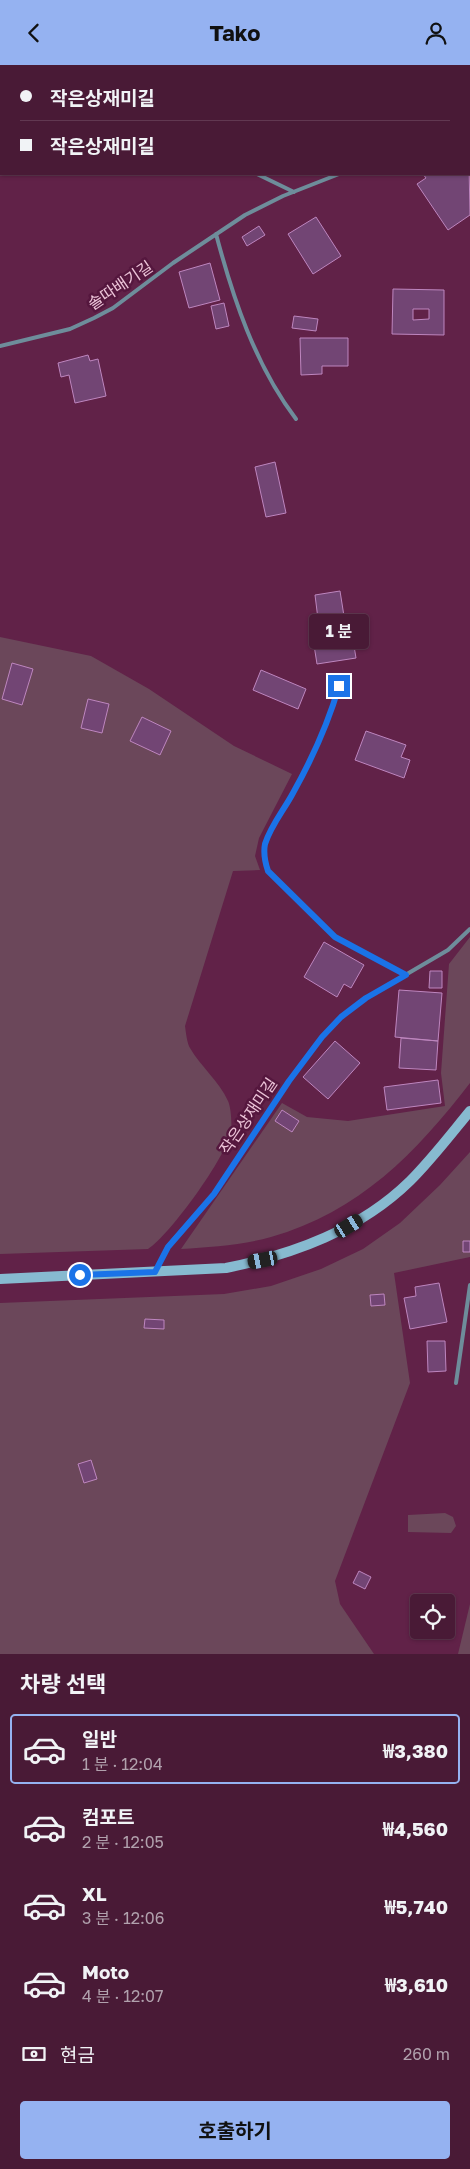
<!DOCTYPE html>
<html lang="ko">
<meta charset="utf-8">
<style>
:root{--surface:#491a36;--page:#532742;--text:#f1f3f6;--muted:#b1a1ad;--line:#613851;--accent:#95b2f1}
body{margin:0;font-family:"Golos Text","Noto Sans KR",sans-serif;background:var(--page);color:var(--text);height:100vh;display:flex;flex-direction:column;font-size:19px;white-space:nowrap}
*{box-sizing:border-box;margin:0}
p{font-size:16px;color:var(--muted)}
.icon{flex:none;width:28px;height:28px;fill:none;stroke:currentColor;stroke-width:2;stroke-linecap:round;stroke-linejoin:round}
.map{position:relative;height:1589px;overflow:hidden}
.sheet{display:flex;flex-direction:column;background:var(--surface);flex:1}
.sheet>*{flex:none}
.banner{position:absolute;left:0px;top:0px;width:470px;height:110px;box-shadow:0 1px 4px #0004,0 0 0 1px var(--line);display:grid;align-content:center;height:110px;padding:0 20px;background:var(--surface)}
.tools{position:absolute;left:410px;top:1529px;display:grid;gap:10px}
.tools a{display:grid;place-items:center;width:45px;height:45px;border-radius:5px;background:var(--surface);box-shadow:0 1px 4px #0004,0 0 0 1px var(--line);font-size:25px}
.end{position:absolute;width:22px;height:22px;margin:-11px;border:6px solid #1a73e8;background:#fff;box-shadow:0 0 0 2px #fff}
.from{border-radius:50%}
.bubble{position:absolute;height:35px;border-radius:5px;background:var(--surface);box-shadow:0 1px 4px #0004,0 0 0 1px var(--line);font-size:16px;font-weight:700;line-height:35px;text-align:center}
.car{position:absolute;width:15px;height:30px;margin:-15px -8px;border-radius:6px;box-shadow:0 0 4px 1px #0007;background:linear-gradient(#222 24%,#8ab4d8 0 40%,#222 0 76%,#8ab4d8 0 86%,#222 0)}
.banner b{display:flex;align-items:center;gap:18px;height:48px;font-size:19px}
.banner b+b{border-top:1px solid var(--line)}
.banner i{width:12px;height:12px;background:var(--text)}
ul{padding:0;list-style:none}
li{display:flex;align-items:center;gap:15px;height:70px;margin:0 10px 8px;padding:0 10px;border:2px solid transparent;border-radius:5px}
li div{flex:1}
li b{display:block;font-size:19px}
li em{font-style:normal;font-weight:700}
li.current{border-color:var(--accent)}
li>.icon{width:45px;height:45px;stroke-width:1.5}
h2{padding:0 20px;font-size:22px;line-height:60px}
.pay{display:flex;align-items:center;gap:12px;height:55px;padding:0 20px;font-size:19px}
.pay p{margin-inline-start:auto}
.button{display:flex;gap:10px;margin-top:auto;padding:10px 20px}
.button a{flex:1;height:58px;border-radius:5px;background:var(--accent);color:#111;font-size:20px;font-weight:700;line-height:58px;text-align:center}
header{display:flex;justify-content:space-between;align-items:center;height:65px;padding:0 20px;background:var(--accent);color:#111;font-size:22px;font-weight:700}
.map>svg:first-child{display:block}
</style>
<header><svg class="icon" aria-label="back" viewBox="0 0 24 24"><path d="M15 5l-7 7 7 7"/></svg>Tako<svg class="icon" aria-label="person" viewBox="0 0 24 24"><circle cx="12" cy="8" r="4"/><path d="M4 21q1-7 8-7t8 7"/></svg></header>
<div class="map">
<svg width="470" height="1589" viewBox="0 0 470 1589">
<rect width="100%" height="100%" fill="#612248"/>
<path fill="#6b475a" d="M0,572L91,591L149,624L234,681L292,709L259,773L255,791L260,805L233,806L185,961C186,968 187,978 190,983C201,1002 219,1016 228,1036C231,1042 232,1059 231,1066C227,1091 170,1170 148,1184L0,1189Z
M470,872V1018C416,1088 359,1147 271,1172C243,1180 210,1182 181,1184L282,1038L307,1052L348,1056L445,1041L441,1008L449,899Z
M470,1087V1192L394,1208L410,1318L335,1516L340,1539L374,1589H0V1238L224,1229L271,1221L321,1204L363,1184L400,1158L440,1120Z
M445,1448L453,1452L456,1461L451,1468L408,1467V1450Z
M470,1539V1589H458Z"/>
<path fill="#724574" stroke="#be86bf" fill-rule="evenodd" d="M469,99L470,150L448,165L417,119L426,113L423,109H469Z
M316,152L341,191L313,209L288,169Z
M259,161L265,170L247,181L242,172Z
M210,198L220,235L189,243L179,207Z
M393,224L444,225V270L392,269ZM413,244H429V254L413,255Z
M224,238L229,261L216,264L211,241Z
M294,251L318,254L316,266L292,263Z
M300,273H348V301H322V309L301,310Z
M88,290L90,296L98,294L106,331L75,338L69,310L61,312L58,298Z
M275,397L286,448L266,452L255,402Z
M340,526L347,570L352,569L356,593L317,599L310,555L318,554L315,530Z
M12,598L33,604L22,640L2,634Z
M261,605L306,624L298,644L253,625Z
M88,634L109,639L102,668L81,663Z
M142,652L171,666L160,690L130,676Z
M366,666L406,680L401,692L410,695L404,713L355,695Z
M324,877L364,900L351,923L344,919L337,932L304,912Z
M430,906H442V923H429Z
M399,925L442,928L438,976L395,972Z
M401,973L438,976L436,1005L399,1003Z
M335,976L360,998L328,1034L303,1012Z
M438,1015L441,1038L387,1045L384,1022Z
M282,1045L299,1056L292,1067L275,1056Z
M463,1176H470V1187H463Z
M439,1218L447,1257L410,1264L404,1233L416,1231L415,1222Z
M384,1229L385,1240L371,1241L370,1230Z
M145,1254L164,1255V1264L144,1263Z
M427,1276H445L446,1306L428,1307Z
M91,1395L97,1414L84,1418L78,1399Z
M359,1506L371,1512L365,1524L353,1518Z"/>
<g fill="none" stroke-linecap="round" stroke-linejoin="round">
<path stroke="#6e8d9b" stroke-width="4" d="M189,0V1
M460,1V0
M469,73L470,74
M257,109L294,127
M216,169C233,233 255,300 296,354
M0,281L70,264L94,253L113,243L173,198L245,150L283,131L339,109
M339,621C328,659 312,694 293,728C284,745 271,761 265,779C263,789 265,797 268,806L335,872L406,910
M156,1205L168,1181L214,1129L289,1016L322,972L341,952L366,933L448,885L470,864
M456,1318L470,1220"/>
<path stroke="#87bad0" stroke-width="10" d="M0,1214L226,1203C294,1189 360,1165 410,1116C432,1094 451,1069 470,1046"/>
</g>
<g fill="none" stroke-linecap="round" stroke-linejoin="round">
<path stroke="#1a73e8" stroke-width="6" d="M80,1210L155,1207L168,1182L214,1129L289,1016L322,972L341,952L366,933L406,910L335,872L268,806C265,797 263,789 265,779C271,760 284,745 293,728C312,694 328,659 339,621"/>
</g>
<g text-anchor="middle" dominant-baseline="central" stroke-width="5" stroke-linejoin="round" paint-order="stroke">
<g font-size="16" fill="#edc5d9" stroke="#55173e">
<text transform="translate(120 220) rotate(-34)">솔따배기길</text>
<text transform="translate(248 1051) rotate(-56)">작은상재미길</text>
</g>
</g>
</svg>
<div class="tools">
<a><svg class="icon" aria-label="locate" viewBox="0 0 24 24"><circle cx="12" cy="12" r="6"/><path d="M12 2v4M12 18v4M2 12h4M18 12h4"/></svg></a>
</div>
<i class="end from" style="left:80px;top:1210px"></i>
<i class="end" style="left:339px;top:621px"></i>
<div class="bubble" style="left:309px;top:549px;width:60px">1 분</div>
<i class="car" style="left:349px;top:1161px;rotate:59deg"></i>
<i class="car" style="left:263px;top:1195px;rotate:259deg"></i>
<div class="banner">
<b><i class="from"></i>작은상재미길</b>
<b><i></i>작은상재미길</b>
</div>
</div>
<section class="sheet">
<h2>차량 선택</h2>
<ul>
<li class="current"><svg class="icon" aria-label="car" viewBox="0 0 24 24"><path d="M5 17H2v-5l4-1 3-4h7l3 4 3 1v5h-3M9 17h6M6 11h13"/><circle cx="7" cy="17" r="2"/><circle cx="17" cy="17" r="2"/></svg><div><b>일반</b><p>1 분 · 12:04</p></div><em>₩3,380</em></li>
<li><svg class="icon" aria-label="car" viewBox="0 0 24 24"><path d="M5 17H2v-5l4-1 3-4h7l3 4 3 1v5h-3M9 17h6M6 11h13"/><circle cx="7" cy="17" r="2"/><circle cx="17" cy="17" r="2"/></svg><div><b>컴포트</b><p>2 분 · 12:05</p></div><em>₩4,560</em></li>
<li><svg class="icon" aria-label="car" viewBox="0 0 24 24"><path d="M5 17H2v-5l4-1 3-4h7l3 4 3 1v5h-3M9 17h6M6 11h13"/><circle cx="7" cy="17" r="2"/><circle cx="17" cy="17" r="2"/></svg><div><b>XL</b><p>3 분 · 12:06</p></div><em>₩5,740</em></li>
<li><svg class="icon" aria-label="car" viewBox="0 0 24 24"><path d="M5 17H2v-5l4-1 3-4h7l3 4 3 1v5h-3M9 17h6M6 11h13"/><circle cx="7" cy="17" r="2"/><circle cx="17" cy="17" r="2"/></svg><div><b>Moto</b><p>4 분 · 12:07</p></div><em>₩3,610</em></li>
</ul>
<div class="pay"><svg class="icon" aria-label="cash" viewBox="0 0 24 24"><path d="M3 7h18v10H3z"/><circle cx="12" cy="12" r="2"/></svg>현금<p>260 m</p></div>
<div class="button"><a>호출하기</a></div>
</section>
